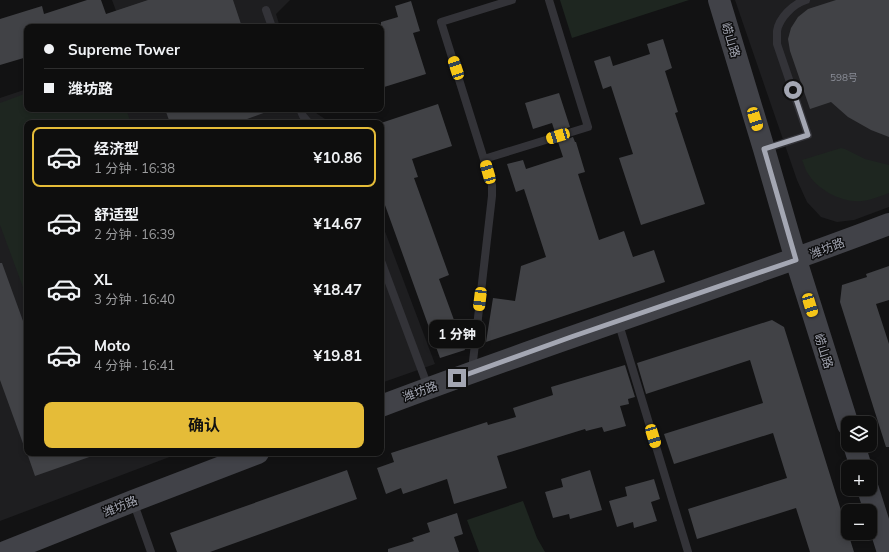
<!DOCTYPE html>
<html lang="zh">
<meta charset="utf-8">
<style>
:root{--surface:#0e0e0e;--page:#1c1c1c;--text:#f1f3f6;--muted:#9b9c9e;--line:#2e2e2e;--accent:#e5bc38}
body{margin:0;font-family:Mulish,"Noto Sans SC",sans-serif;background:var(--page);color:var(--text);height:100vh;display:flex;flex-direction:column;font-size:15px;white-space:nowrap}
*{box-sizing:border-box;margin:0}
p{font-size:13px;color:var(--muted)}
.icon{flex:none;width:22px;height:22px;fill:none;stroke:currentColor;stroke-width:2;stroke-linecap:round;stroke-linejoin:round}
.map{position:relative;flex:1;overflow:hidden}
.details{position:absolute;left:24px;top:120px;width:360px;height:336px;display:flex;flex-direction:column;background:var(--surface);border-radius:8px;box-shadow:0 2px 6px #0003,0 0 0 1px var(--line)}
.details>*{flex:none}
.top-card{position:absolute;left:24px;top:24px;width:360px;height:88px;border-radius:8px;box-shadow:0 2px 6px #0003,0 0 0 1px var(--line);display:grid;align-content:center;height:88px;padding:0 20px;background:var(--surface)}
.controls{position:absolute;left:841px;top:416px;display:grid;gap:8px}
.controls a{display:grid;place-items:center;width:36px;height:36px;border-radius:8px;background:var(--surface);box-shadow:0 2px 6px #0003,0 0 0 1px var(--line);font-size:20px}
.end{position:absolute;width:18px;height:18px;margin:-9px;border:5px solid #a4a7b3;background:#111;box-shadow:0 0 0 2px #111}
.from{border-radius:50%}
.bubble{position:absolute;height:28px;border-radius:8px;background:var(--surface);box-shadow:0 2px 6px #0003,0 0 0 1px var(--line);font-size:13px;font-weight:700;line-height:28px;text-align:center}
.car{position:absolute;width:12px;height:24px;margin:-12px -6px;border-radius:5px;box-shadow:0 0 3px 1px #0007;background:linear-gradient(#f5c518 24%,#345 0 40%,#f5c518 0 76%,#345 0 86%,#f5c518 0)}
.top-card b{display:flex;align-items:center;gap:14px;height:38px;font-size:15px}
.top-card b+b{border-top:1px solid var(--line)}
.top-card i{width:10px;height:10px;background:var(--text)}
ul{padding:7px 0 0;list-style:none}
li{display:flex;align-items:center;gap:12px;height:60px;margin:0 8px 6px;padding:0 12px;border:2px solid transparent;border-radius:8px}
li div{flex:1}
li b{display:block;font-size:15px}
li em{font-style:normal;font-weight:700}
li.selected{border-color:var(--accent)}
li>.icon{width:36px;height:36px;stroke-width:1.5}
.cta{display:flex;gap:8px;margin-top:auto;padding:8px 20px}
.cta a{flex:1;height:46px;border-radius:8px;background:var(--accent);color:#111;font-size:16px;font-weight:700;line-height:46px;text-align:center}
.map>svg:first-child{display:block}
</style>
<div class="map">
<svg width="889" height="552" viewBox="0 0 889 552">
<rect width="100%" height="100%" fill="#121213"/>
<path fill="#1e1e20" d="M112,0H290L276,14L280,27H122Z
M735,0H889V207L854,220L837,222L821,217L807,202L797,180Z
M27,89V109H310L331,123H27V453H180L0,521V98Z
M381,221L435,364L381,383Z"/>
<path fill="#1e2620" d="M560,0H689L572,38Z
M27,93V109H126L131,123H27V298L0,225V103Z
M841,148L845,149L865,159L889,165V193C880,196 872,200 862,201C842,203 817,190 807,172C805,169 804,164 802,160Z
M523,501L537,538L545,552H479L467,520Z"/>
<path fill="#414246" d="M87,0H101L106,14L148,0H233L242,27H27V57L0,65V19L42,6L44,14Z
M836,0H889V137L871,130L848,117L831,102L810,109L790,51L788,39L791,28L798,17L808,9Z
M411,1L420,31L413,33L426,74L381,88V22L398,17L395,6Z
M663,39L672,68L665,71L678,112L675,113L705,204L641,225L619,158L633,154L611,86L603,89L594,61L610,56L613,66L650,54L647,44Z
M559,93L570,127L555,132L552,123L533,129L525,103Z
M438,104L452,146L412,159L418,177L414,178L449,275L439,279L465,350L440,358L381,194V123Z
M165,109H269V111L236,123H170Z
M573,137L575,142H576L585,172L578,174L599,240L624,231L633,257L654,250L665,282L486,342L493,298L515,301L521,266L546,257L524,189L516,192L507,164L523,160L526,169L563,157L558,142Z
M0,263H2L27,332V449H25L0,380Z
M889,266V300L876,304L889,344V447H886L840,302L842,285L867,277L866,274Z
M772,320L784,327L854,552H810L796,508L697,539L688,509L787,478L773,433L674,464L664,434L763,403L750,360L646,394L637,363Z
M625,365L635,397L628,399L629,404L620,406L626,426L604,432L602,427L586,431L585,429L497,456L507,488L454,504L447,479L403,494L401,488L386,494L377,468L394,462L391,453L487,422L488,425L516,417L513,408L553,395L551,387Z
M27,453H94L95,455L35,476Z
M347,470L357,499L210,552H177L170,533Z
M590,470L602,510L570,519L569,514L553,518L545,492L563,487L561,479Z
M654,479L660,499L651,502L657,521L634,528L633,522L617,527L609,501L627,496L625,487Z
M457,513L463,534L454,537L459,552H388V549L414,541L412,538L430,532L427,523Z"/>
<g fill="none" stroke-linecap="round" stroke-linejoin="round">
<path stroke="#333338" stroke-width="8" d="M266,10L272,27
M300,109L303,116L309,123
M765,149L808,135L777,44C777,40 777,36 777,31C779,18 793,4 806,0
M484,159L588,127L549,0
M381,261L428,387
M618,321L688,552
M472,370L492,196V185L441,22L512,0
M133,501L151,552"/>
<path stroke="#414248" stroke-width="22" d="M719,0L764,149L796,260L848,425
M381,406C549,342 721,288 889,224
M854,445L861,467
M868,489L888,552
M5,552L133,501L258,453"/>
</g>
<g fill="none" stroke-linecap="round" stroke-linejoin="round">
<path stroke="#a4a7b3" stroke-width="5" d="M457,378L571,337L796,260L764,149L808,135L793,90"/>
</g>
<g text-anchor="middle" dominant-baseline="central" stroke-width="3" stroke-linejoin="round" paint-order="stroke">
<g font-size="10" fill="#8b8e98">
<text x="844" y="77">598号</text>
</g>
<g font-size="12" fill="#a4a7b3" stroke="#0d0d0e">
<text transform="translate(731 40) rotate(73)">崂山路</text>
<text transform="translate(827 248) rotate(-21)">潍坊路</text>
<text transform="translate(824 351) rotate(72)">崂山路</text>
<text transform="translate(420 391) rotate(-20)">潍坊路</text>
<text transform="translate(120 506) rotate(-22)">潍坊路</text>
</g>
</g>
</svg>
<div class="controls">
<a><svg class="icon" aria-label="layers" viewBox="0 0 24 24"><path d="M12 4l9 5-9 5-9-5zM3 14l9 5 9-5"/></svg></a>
<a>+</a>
<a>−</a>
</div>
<i class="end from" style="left:793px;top:90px"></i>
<i class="end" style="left:457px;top:378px"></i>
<div class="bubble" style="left:429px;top:320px;width:56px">1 分钟</div>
<i class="car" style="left:456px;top:68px;rotate:342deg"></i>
<i class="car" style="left:755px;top:119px;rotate:163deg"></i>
<i class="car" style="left:558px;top:136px;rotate:253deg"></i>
<i class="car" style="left:488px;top:172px;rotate:344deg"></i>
<i class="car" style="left:480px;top:299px;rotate:187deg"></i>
<i class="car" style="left:810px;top:305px;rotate:163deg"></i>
<i class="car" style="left:653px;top:436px;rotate:163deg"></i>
<div class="top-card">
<b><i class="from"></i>Supreme Tower</b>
<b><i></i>潍坊路</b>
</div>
<section class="details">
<ul>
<li class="selected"><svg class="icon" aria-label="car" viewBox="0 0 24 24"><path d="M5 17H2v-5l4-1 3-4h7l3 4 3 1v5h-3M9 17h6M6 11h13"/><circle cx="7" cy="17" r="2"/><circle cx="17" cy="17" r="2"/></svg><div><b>经济型</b><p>1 分钟 · 16:38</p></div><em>¥10.86</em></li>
<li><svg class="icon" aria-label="car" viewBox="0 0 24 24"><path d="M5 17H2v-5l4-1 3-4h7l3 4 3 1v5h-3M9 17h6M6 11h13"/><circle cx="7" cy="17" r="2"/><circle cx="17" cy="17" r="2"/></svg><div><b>舒适型</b><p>2 分钟 · 16:39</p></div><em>¥14.67</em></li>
<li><svg class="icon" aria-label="car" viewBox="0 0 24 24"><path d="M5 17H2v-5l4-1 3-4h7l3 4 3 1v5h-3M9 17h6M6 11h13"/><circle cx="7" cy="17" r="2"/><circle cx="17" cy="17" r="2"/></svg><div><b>XL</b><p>3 分钟 · 16:40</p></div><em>¥18.47</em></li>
<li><svg class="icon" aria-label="car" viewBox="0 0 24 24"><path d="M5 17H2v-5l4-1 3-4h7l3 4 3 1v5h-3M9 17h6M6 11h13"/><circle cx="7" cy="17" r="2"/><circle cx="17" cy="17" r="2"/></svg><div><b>Moto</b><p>4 分钟 · 16:41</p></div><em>¥19.81</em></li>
</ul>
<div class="cta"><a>确认</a></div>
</section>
</div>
